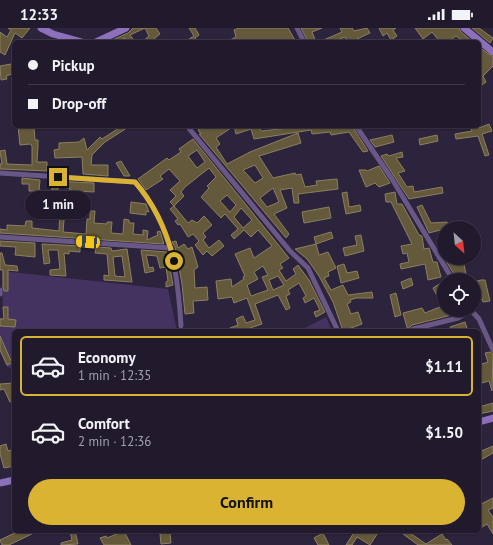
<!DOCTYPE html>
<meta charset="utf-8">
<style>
:root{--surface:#211a2d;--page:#2d2739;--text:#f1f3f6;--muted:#a2a1aa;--line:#3e3849;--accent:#dab333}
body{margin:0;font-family:"PT Sans",sans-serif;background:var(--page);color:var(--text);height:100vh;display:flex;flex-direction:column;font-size:15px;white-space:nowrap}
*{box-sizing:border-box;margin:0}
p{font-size:13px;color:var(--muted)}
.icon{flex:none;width:22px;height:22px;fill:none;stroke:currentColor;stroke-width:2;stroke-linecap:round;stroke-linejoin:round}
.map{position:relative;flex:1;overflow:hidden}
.panel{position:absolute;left:12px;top:301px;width:469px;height:204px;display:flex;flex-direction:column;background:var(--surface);border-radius:6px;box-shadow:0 1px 3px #0004,0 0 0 1px var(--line)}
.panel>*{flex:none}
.guide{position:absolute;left:12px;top:12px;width:469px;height:88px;border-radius:6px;box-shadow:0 1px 3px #0004,0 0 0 1px var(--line);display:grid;align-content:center;height:88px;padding:0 16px;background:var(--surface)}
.needle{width:26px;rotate:153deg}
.tools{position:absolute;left:437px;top:193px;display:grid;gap:8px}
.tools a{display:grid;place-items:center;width:44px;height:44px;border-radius:50%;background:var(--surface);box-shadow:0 1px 3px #0004,0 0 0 1px var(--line);font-size:20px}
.end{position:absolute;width:18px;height:18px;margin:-9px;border:5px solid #dab333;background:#111;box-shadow:0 0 0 2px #111}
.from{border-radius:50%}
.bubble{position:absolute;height:28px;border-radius:14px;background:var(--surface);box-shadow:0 1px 3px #0004,0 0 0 1px var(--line);font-size:13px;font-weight:600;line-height:28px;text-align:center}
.car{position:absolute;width:12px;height:24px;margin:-12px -6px;border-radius:5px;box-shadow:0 0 3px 1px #0007;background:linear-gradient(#f5c518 24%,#345 0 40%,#f5c518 0 76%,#345 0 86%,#f5c518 0)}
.guide b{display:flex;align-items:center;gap:14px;height:38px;font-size:15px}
.guide b+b{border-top:1px solid var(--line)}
.guide i{width:10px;height:10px;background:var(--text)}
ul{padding:7px 0 0;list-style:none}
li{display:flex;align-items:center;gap:12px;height:60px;margin:0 8px 6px;padding:0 8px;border:2px solid transparent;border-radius:6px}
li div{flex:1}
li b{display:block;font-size:15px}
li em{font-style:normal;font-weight:600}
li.on{border-color:var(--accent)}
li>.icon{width:36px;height:36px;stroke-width:1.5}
.primary-button{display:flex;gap:8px;margin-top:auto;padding:8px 16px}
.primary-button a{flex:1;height:46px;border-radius:24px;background:var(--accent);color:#111;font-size:16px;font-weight:600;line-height:46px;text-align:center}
.status{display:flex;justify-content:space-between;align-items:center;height:28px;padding:0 20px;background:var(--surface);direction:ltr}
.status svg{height:11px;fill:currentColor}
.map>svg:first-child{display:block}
</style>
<div class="status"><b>12:33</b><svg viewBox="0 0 49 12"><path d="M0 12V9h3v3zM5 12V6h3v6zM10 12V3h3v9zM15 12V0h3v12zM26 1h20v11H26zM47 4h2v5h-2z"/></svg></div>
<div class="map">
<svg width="493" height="517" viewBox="0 0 493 517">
<rect width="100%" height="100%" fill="#2c233c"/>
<path fill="#443260" d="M2,243L168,261L177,303H14V340L7,339L0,324V290H3Z
M326,289L332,303H299Z"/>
<path fill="#64593a" stroke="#8c8060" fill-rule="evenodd" d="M8,0H30L22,10L15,5L5,27L0,24V4L7,9L11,2Z
M133,0H156L160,6L150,14H142L149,8L145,0L130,7L135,14H127L125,10L116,14H108L128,5Z
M189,0H195L199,7L195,10L198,14H191L189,11L194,8Z
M239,0H288L296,14H289L288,12L278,14H226L236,9L234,2Z
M301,0H322L312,4L316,14H308Z
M340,0H352L354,3L367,0L370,5L357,11L358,14H347L345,9L332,14H319L342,4Z
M379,0H396L393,2L397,8L391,12L387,5L383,8Z
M415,0H459L461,4L473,14H464L456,8L448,14H440L432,4L423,11Z
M472,0H479L493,10L490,15Z
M479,19L493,29V38L483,48L486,54L479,59Z
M11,36L12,46L6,48L7,51L1,52L0,38Z
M489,96L492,103L482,106L489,127L485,128L478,108L456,111L455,106L472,103L470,98H479V100Z
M18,98H23V100L34,99L35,112H38V118L37,134H47V143L0,141V136H2L0,123L5,122L7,136L32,137V118L30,116L20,117Z
M122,98H130L105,114L92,127L91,137H108V148L83,146L82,129L55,130L54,122L59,121V115L79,114L84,110L87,122L100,109L102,111Z
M204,98H259L261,103L308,98H352L368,123L363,124L349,104L331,107L330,104L312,106L311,102L254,111L251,101L236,106L234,98L216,110L220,116L216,119L227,136L250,124L298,105L301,115L259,128L273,150L295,145L296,147L301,146L305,159L317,157L316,153L337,151L338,161L298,166L299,175H294L292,160L280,162L287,180L274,186L289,206L286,210L199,106H201L198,102ZM255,137L263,150L255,155L243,142ZM273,160L279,174L267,179L260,170Z
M392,107L394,114L375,119L370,112Z
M437,107L438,113L420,117L419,111Z
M193,111L289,230L280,236L283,240L279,242L286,253L296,246L293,241L298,237L309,252L325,284L316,289L314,284L320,282L314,270L305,275L303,270L306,268L299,255L288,262L290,266L286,268L290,280L286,282L278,267L255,276L262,296L244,302L222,303L238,297L236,291L243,288L246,295L255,292L247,270L234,275L232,269L218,271L216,253L231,251L232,259L244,251L243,249L245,248L235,226L250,220L254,230L272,218L258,202L251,209L244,202L234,211L231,207L238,201L225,186L221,190L201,169L209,160L207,158L216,149L209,140L185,159L181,164L184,168L174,178L170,174L176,168L170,162L180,153L169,141L160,148L163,151L146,162L138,151L167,130L169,132L181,124L179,121ZM197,122L205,134L197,140L188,128ZM227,167L236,177L230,184L220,173ZM241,180L252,192L243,200L234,189ZM263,238L268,247L262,249L268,262L251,268L247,257L258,251L254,244ZM278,248L284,257L273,262L269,252Z
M402,124L403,129L396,130L405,143L398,145L407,159L413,158L414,164L442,159L443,165L409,171L381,128L387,126L389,128Z
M121,133L130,148H124L116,135Z
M379,138L390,155L379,159L375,155L366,159L359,142H366L367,143Z
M22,150L40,152L39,163H29V156H22Z
M52,153L94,155V164L75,163L74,181L65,180L63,204L86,206L87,191H90V183H95L94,195L107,196V194H112L111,205L123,206L124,191L129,192V195H134L133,206L143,207V202L148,203L147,212L158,207L157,204L160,203L164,216L0,205V201L7,202V197L25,198L26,193H32V200L59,203L60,180L39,179V170H52ZM58,159L70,160L69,175L61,172V175L57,174Z
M347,164L349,179L360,177L361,183L346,186L342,165Z
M395,164L397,176H402L419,207L422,208L424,221L429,220L433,234H437L441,249L428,252L425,236L401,241L400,236L409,234L407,225L403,226L401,218L412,216L391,174H386L385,166Z
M131,174L146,176L149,184L146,183V187L130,185Z
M422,177L431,195L447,194L448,200L429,205L417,179Z
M174,178L188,195L192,192L197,195L204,188L212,197L203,205L206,209L203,212L209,220L219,212L224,218L212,228L207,223L203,227L195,217L199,213L193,206L188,209L180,196L178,197L175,193L178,191L170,181Z
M329,179L331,190L304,195L302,184Z
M331,204L333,210L316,216L314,209Z
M361,207L364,223L345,228L343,220L357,217L355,208Z
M0,213L35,215V229L15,227L16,219L0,218Z
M176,213L178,220L184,216L188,221L192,219L198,239L194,242L195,260L207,259L208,272L193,273L194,285L185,286L182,256L175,219L172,214Z
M42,216L80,218V224L69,223V226L64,225L66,248L50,247V242L60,241L58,222H48L50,235L44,236Z
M316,216L319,227L328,224L336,240L328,244L329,248L324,250L331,262L343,257L348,267L372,264L373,270H356L350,272L351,274L347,276L351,286L358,284L362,296L343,303L333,274L319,248L307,231L295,221Z
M96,219L111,220L112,223L127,221L132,254L104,252V247L109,248L107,226L95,225ZM122,228L125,249L115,248L113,229Z
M141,222L167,224L173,257L166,259V254L168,253L166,239L160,240L157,228L146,227L149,240L153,239L154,243L145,245Z
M0,225H2L5,237L17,238L18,243L8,242V263H4L3,260V242H0Z
M444,230H450L454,237L464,235L466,247H461L459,245L463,252H457L455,247L457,246H454Z
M344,236L347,245L357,243L359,250L341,255L337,238Z
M411,250L413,257L403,261L401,254Z
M481,252H485L490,273L483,274L482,271L480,272L478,262L474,263V254Z
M444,253V282H459L448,288L412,297L409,300L410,303H408L403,285L422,280L425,285L442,278L433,260Z
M396,265L401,287L395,289L390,267Z
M3,279H8V291L16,292L15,299L0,298V291H4Z
M465,294L468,303H462L461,300L452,303L450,299Z
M0,308L12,335L7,337L0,322Z
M490,324L493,326L492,363L489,353L482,355L479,346V337L488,334L485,325Z
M14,355V373L10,374L4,361L0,362V356Z
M493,375V383L479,386V379Z
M6,416L8,423L14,421V438L4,440L0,426V418Z
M493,418V425L479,433V424Z
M493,470V480L488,482L493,489V506L487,496L479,501V477Z
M19,503H38L9,517H2L0,512Z
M70,503H75L78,516L61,517V515L72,512Z
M124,503L131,517H104L100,510L106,508L107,510Z
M350,503H379L370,517L357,509L352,517H346L353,506Z
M399,503H407L426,516L442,506L446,512L447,511L452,517H418Z
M170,505L171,515L161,516L160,506Z
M323,505L329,517H318L314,510Z"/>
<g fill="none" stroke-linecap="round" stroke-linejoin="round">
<path stroke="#695787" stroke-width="5" d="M297,0L304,14
M187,98L290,223L308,240L338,303
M356,98L392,151L453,252
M0,145L135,154C171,195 178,245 181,298
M0,209L171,220
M0,262V266
M471,282L479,291L493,322
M413,301L458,290L471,282"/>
<path stroke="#8d70bc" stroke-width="7" d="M41,0L53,6L82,14
M464,0L493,24
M96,14L126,0
M479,394L493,390
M0,455L14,452"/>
</g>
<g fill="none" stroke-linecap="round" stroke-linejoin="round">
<path stroke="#dab333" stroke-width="5" d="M58,149L135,154C155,177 167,204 174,233"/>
</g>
</svg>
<div class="tools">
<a><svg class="needle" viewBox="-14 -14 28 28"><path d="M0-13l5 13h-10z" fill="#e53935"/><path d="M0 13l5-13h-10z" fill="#a2a1aa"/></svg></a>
<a><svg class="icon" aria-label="locate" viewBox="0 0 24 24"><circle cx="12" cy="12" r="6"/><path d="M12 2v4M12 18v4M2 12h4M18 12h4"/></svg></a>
</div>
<i class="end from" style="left:174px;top:233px"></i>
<i class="end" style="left:58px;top:149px"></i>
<div class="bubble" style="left:25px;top:163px;width:66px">1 min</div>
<i class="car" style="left:88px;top:214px;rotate:274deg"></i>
<div class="guide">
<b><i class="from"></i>Pickup</b>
<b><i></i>Drop-off</b>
</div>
<section class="panel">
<ul>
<li class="on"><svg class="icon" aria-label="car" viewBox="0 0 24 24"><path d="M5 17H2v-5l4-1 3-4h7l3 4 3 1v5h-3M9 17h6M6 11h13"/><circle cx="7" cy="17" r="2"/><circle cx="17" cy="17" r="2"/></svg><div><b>Economy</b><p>1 min · 12:35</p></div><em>$1.11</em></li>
<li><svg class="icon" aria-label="car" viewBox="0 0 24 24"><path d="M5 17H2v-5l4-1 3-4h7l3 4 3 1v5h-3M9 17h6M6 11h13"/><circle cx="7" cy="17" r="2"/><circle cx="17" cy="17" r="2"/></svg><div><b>Comfort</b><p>2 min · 12:36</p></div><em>$1.50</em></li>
</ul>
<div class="primary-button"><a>Confirm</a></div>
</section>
</div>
